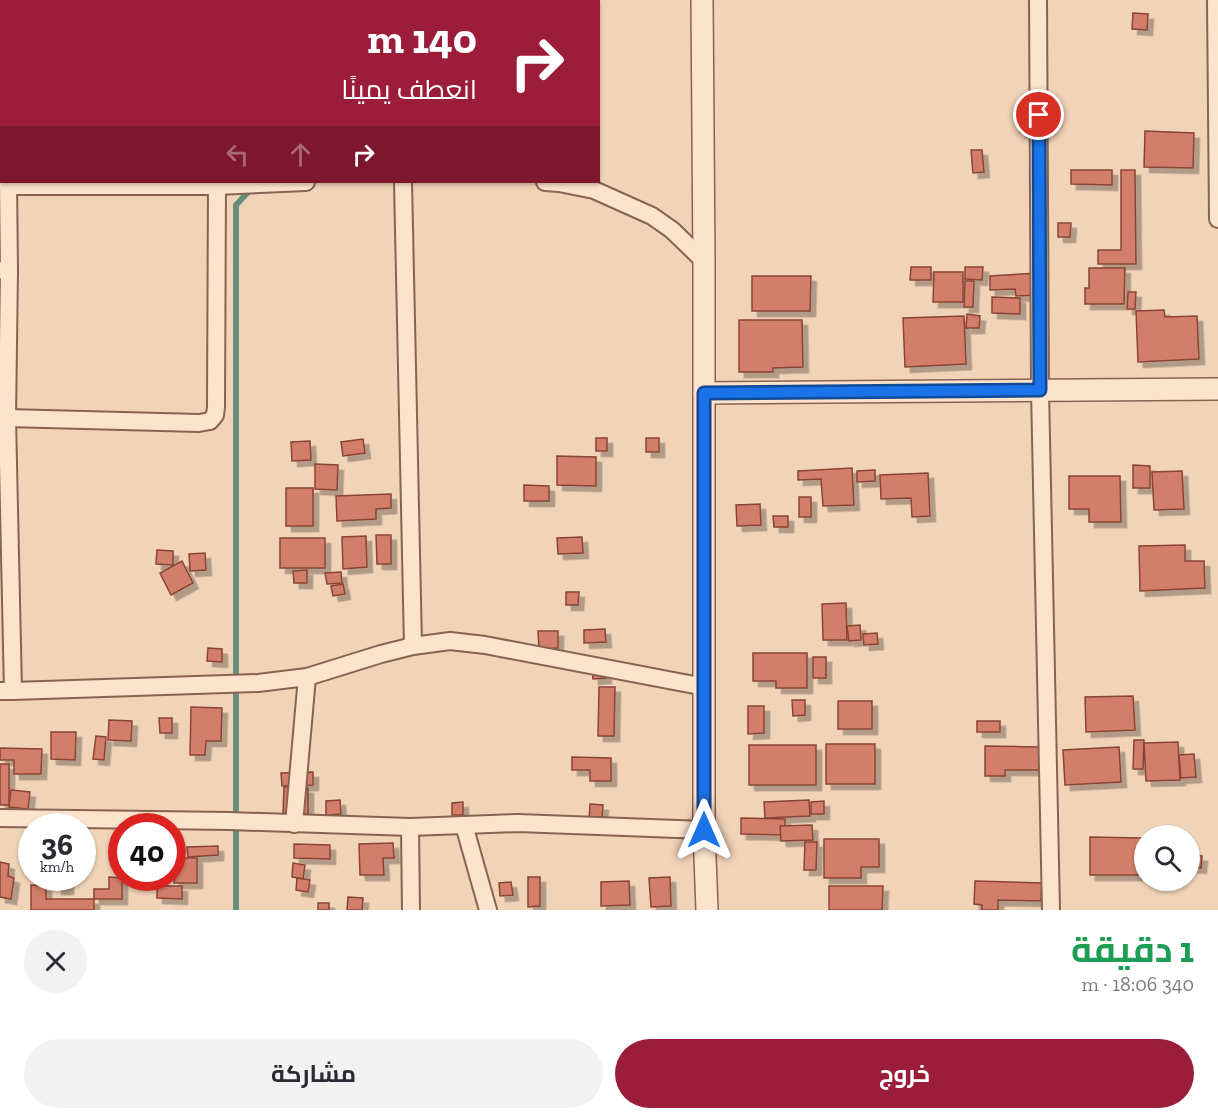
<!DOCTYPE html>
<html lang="ar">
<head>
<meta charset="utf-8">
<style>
  body { margin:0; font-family:"Zilla Slab",Cairo,serif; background:#f2f2f3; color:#2b2b33; direction:rtl; height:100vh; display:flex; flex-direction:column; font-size:22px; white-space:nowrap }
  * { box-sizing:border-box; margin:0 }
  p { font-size:20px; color:#7c7c81 }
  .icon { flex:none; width:33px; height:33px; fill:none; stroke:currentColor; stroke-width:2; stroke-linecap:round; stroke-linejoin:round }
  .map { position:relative; height:910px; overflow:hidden; direction:ltr }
  .details { display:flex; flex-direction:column; background:#fff; flex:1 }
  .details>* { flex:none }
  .top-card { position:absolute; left:0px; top:0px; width:600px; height:183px; box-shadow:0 2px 4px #0004; direction:rtl; background:#9c1d3a; color:#fff; overflow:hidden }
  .buttons { position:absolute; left:1134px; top:825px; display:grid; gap:12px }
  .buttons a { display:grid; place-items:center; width:66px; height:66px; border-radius:50%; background:#fff; box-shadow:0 2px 4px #0004; font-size:30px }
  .speed { position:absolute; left:18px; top:813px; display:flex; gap:12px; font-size:30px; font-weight:700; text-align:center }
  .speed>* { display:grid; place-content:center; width:78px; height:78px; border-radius:50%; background:#fff; box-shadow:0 2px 4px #0004; line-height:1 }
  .speed small { font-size:15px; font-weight:400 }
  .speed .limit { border:9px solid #d22; background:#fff; color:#111 }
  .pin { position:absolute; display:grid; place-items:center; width:51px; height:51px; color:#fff; margin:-26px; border:3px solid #fff; border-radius:50%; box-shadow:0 2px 6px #0007 }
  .me { position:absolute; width:66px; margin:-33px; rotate:0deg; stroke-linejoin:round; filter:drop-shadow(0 0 4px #0008) }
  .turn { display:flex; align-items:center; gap:21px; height:126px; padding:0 24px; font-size:27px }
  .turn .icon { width:78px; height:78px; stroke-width:2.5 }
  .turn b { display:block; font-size:42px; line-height:51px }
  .lanes { display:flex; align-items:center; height:57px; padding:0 24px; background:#0003; justify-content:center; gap:30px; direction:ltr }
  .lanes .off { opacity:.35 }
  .round { display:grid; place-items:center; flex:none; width:63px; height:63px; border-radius:32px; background:#f2f2f3 }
  .head { display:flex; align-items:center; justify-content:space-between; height:102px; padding:0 24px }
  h1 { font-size:36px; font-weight:700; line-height:45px; color:#1e9e55 }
  .cta { display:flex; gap:12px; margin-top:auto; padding:12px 24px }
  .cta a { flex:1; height:69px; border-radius:36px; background:#9c1d3a; color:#fff; font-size:24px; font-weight:700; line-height:69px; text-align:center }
  .cta a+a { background:#f2f2f3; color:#2b2b33 }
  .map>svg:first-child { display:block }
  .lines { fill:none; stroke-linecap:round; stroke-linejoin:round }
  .stream { stroke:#658e7b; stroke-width:6 }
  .building { fill:#d37e6a; stroke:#894436; stroke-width:1.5; filter:url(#shadow) }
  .minor-casing { stroke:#886352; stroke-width:20 }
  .tertiary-casing { stroke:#886352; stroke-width:24 }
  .minor { stroke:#fce3cb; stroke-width:16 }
  .tertiary { stroke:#fce3cb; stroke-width:21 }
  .route-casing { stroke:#114b97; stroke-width:15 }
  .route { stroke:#1a73e8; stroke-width:10 }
</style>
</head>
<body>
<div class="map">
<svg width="1218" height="910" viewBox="0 0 1218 910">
  <defs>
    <filter id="shadow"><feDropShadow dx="5.5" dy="5.5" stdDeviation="0" flood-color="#0004"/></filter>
  </defs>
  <rect width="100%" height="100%" fill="#f1d3b8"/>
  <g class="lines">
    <g class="stream">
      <polyline points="396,2 396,0"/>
      <polyline points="236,910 236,205 252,188"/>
    </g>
  </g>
  <g class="building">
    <polygon points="1133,13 1148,14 1147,30 1132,29"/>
    <polygon points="1020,123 1035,123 1035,133 1020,132"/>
    <polygon points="1145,131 1194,133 1193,168 1144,167"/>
    <polygon points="971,150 982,150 984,172 973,173"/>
    <polygon points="1071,170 1112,170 1112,185 1071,184"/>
    <polygon points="1121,170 1135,170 1136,264 1098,264 1098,250 1121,250"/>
    <polygon points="1058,223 1071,223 1070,237 1058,237"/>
    <polygon points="911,267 931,267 931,280 910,280"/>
    <polygon points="965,267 983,267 982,280 965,279"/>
    <polygon points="1089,268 1125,268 1124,304 1085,304 1085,288 1089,288"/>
    <polygon points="934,272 963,272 963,302 933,302"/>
    <polygon points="1037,273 1038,295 1016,296 1015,289 990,290 990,276"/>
    <polygon points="752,276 811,276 810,311 752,311"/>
    <polygon points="965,281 974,281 973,307 964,307"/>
    <polygon points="1128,292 1136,292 1135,309 1127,309"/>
    <polygon points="992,297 1020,298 1020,314 992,313"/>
    <polygon points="1164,310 1165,317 1197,316 1199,359 1138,362 1136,311"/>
    <polygon points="967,314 980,316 979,328 966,328"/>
    <polygon points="964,316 966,364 905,367 903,318"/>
    <polygon points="739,320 802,320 803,367 773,368 773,372 739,372"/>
    <rect x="596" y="438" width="11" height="13"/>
    <rect x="646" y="438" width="13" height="14"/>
    <polygon points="363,439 365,453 343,456 341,442"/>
    <polygon points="310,441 311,460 292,461 291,442"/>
    <polygon points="557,456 596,457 596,486 557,485"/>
    <polygon points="315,464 338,465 337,490 315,489"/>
    <polygon points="1133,465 1150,466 1150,488 1133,488"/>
    <polygon points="852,468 854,505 823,506 821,479 798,480 798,471"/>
    <polygon points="875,470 875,481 857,482 857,471"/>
    <polygon points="1182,471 1184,509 1154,510 1152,472"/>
    <polygon points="928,473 930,516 912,517 911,498 881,499 880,475"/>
    <polygon points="1069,476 1120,476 1121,522 1089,522 1089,509 1069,509"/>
    <polygon points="524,485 549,486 549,501 524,501"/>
    <rect x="286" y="488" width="27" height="38"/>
    <polygon points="391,494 391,508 376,509 376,519 337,521 336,496"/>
    <rect x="799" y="497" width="12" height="20"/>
    <polygon points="760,504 761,525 737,526 736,505"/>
    <polygon points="773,516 788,516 788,527 774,527"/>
    <polygon points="376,535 391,535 391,564 377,564"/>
    <polygon points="366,536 367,567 343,569 342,537"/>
    <polygon points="582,537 583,553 558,554 557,538"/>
    <rect x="280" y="538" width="45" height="30"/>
    <polygon points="1185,545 1185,561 1204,561 1205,588 1140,591 1139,546"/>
    <polygon points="157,550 173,551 173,565 156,564"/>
    <polygon points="205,553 206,570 190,571 189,554"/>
    <polygon points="182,561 193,583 171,595 160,573"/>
    <polygon points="307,570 307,583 294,583 293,571"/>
    <polygon points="341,572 342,583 327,584 325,573"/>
    <polygon points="343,584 345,594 333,596 331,586"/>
    <polygon points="566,592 579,592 578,605 566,605"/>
    <polygon points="846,603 847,640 823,640 822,604"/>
    <polygon points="860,625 861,640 849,641 847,626"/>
    <polygon points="605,629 606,642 584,643 584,630"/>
    <polygon points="538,631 558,631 558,648 539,649"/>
    <polygon points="877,633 878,644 864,645 863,634"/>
    <polygon points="208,648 222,649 222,662 207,661"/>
    <polygon points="753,653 807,653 807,688 776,688 776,681 753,681"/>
    <rect x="813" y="657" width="13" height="21"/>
    <polygon points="605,666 606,678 593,679 592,667"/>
    <polygon points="599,687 615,687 614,736 598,736"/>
    <polygon points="1133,696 1135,730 1086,732 1085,697"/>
    <polygon points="792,700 805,700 805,715 793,716"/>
    <rect x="838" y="701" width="34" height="28"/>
    <polygon points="748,706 764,706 764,733 748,734"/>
    <polygon points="191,707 222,708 221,741 206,741 205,755 190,755"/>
    <polygon points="159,718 172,718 172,733 160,733"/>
    <polygon points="109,720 132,721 131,741 108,740"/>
    <rect x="977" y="721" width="23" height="11"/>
    <polygon points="51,732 76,732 75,760 51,759"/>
    <polygon points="96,736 106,737 104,760 93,759"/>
    <polygon points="1134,740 1144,740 1143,769 1133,769"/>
    <polygon points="1178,742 1180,780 1146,781 1144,743"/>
    <rect x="826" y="744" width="49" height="40"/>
    <rect x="749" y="745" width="67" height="40"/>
    <polygon points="985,746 1041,747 1041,770 1005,770 1005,776 985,776"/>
    <polygon points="1119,747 1121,782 1065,785 1063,750"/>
    <polygon points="0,748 42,749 41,774 14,774 14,760 0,760"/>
    <polygon points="1194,754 1196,777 1181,778 1179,755"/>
    <polygon points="572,757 611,758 611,781 590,781 590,770 572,770"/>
    <rect x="0" y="764" width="9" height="41"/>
    <polygon points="313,772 313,785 282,786 281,773"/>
    <polygon points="284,787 308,788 308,814 283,813"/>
    <polygon points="11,790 30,792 28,809 9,807"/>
    <polygon points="340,800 341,814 326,815 326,801"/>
    <polygon points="809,800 810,816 765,818 764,802"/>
    <polygon points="824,801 824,814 811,814 811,802"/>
    <polygon points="463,802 463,815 452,815 452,803"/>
    <polygon points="590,804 603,805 602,819 589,819"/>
    <polygon points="741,818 785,819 785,835 741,834"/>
    <polygon points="812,825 813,840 781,841 780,826"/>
    <polygon points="1090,837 1142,838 1142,875 1090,875"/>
    <polygon points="824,839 879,839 879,867 861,867 861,878 824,878"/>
    <polygon points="805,842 817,842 816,870 804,870"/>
    <polygon points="393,843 394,858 383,858 384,875 360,875 359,844"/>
    <polygon points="294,844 330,845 330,859 294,858"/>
    <polygon points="218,846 218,855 188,857 187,847"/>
    <polygon points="1190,855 1202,856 1201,868 1190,867"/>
    <rect x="174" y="858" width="23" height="25"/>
    <polygon points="0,862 9,864 8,876 14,878 11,899 0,897"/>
    <polygon points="293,863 305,865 303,879 292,877"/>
    <polygon points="109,877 122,878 122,899 94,899 94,889 109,889"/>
    <polygon points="528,877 540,877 540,906 528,907"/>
    <polygon points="670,877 671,906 651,907 649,878"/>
    <rect x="56" y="878" width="12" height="11"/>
    <polygon points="297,878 310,880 308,892 296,890"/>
    <polygon points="629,881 630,905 601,906 601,882"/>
    <polygon points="975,881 1042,883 1041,901 998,900 998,910 982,910 982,905 974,904"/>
    <polygon points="511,882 513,895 500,896 499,883"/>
    <polygon points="31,885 46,886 46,899 94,899 94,910 31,910"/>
    <polygon points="157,886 182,886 182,899 157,898"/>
    <polygon points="829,886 883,886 882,910 829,910"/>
    <polygon points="348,897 363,898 362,910 347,910"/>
    <rect x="318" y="903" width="11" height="7"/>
  </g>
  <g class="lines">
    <g class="minor-casing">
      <g id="minor">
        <polyline points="6,0 6,2"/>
        <polyline points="1038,0 1040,390 1051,910"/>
        <polyline points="1216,0 1218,219"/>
        <polyline points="237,2 237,0"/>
        <polyline points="0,41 2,41"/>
        <polyline points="0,126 2,126"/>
        <polyline points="403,182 413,646"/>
        <polyline points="545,182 559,183 594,190 652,216 672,230 704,261"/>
        <polyline points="8,186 217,186 306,182"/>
        <polyline points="0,270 9,270 8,182"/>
        <polyline points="7,418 199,423 210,421 215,415 216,407 217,186"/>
        <polyline points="0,691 13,691 7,418 9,270"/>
        <polyline points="13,691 258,683 307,677 381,654 413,646 450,641 485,645 705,687"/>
        <polyline points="0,818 229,821 410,827 411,910"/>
        <polyline points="294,824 307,677"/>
        <polyline points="464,825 488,910"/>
        <polyline points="410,827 518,823 704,830"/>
      </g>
    </g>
    <g class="tertiary-casing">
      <g id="tertiary">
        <polyline points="702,0 704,261 704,830 707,910"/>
        <polyline points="704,393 1218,389"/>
      </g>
    </g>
    <use href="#minor" class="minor"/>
    <use href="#tertiary" class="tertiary"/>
  </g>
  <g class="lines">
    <g class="route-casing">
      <polyline id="route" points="704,830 704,393 1040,390 1039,115"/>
    </g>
    <use href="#route" class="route"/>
  </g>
</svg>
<div class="buttons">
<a><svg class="icon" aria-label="search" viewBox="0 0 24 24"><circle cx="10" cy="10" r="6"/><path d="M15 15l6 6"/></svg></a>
</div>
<div class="speed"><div>36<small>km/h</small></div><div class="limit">40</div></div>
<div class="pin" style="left:1039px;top:115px;background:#d93025"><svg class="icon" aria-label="arrive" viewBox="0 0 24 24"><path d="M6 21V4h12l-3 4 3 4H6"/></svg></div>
<svg class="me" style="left:704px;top:830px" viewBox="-20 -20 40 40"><path d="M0-17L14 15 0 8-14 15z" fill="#1a73e8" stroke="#fff" stroke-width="4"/></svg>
<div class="top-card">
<div class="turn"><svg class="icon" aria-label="right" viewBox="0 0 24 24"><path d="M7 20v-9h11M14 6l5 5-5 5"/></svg><div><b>140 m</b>انعطف يمينًا</div></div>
<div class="lanes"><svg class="icon off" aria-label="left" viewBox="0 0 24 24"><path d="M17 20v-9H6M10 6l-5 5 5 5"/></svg><svg class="icon off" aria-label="ahead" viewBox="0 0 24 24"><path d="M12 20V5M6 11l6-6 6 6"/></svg><svg class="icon" aria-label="right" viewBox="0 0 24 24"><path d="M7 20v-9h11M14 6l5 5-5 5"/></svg></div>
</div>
</div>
<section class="details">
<div class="head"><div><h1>1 دقيقة</h1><p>340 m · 18:06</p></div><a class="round"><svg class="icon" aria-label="close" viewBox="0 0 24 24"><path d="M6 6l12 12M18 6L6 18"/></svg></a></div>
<div class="cta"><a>خروج</a><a>مشاركة</a></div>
</section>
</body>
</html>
